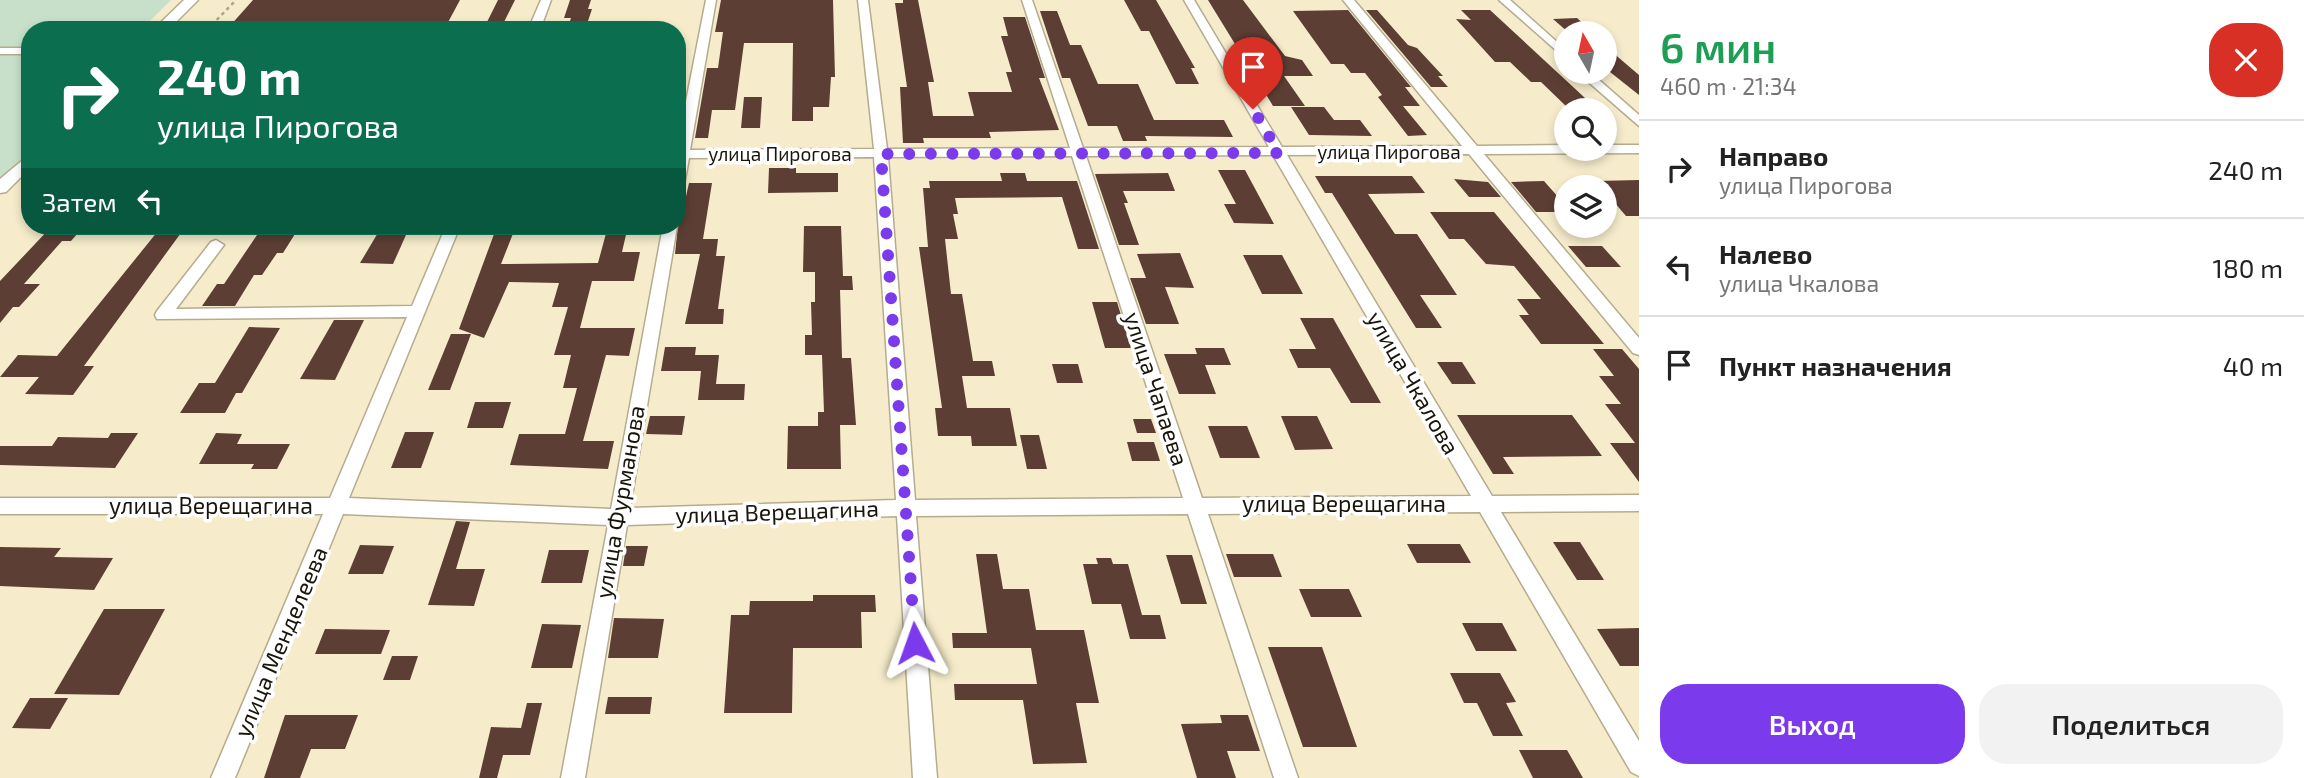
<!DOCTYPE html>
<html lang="ru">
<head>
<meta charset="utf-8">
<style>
  body { margin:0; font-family:"Exo 2",sans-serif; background:#f2f2f2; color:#222; height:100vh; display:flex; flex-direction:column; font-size:26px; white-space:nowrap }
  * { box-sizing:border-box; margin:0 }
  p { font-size:23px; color:#767676 }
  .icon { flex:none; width:38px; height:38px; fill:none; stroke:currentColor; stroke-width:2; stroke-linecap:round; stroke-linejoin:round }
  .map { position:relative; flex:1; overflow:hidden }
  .panel { display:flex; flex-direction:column; background:#fff; width:665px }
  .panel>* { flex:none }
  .guide { position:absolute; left:21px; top:21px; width:665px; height:214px; border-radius:28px; box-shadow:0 4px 10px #0003; background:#0b6e4f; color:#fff; overflow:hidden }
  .needle { width:46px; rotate:351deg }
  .buttons { position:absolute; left:1554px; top:21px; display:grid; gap:14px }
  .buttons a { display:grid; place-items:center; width:63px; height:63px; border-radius:50%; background:#fff; box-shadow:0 4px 10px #0003; font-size:35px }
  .pin { position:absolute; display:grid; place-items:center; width:60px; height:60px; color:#fff; margin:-72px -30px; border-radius:50% 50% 50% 0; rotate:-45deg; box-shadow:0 0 7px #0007 }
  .pin .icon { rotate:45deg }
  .me { position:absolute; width:77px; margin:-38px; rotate:356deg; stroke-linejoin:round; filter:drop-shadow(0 0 5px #0008) }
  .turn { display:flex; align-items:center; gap:24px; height:147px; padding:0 21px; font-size:32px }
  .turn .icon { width:91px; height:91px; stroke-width:2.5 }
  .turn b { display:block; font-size:49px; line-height:60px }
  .then { display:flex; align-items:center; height:66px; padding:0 21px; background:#0003; gap:14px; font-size:26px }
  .round { display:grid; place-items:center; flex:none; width:74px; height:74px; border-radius:28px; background:#f2f2f2 }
  .summary { display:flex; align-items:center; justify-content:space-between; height:119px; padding:0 21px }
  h1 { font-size:42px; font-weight:600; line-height:52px; color:#1e9e55 }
  .cta { display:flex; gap:14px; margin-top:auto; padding:14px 21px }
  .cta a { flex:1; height:80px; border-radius:28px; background:#7c3aed; color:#fff; font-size:28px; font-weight:600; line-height:80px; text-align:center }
  .cta a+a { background:#f2f2f2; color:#222 }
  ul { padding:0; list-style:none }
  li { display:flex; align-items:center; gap:21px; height:98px; padding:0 21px; border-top:2px solid #e0e0e0 }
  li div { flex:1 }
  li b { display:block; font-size:26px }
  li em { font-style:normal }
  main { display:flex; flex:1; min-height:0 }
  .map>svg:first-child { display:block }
  .green { fill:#c8e0ca }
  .building { fill:#5c3e34 }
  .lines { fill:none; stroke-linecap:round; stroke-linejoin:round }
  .service-casing { stroke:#b5ac8e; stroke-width:9 }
  .minor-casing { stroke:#b5ac8e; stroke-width:3 }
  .tertiary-casing { stroke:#b5ac8e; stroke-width:3 }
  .path { stroke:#ada58c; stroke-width:2.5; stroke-dasharray:3.5 3.5; stroke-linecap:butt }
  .service { stroke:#fff; stroke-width:6 }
  .minor { fill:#fff; fill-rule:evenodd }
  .tertiary { fill:#fff; fill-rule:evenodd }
  .route { stroke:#7c3aed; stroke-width:12; stroke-dasharray:0 21.6 }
  .labels { text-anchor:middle; stroke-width:7; stroke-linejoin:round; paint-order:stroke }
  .far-street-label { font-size:19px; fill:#19150a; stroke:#fff }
  .street-label { font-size:23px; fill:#19150a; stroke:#fff }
</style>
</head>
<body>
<main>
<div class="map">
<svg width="1639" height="778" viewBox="0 0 1639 778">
  <rect width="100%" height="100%" fill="#f6eccc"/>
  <g class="green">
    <polygon points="0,0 171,0 141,30 30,30 30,48 0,48"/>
    <polygon points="0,55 30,55 30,150 0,179"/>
  </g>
  <g class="building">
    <polygon points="253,0 460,0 446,26 389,26 387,30 261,30 264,26 229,27"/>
    <polygon points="498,0 515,0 501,28 484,28"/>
    <polygon points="570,0 591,0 588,9 592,9 585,30 567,30 571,18 564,18"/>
    <polygon points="721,0 833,0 835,77 831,77 829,107 813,107 813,121 792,121 793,43 744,43 735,110 712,110 708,138 695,138 707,68 718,68 723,32 715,32"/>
    <polygon points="903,0 918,0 934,82 928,82 933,116 974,116 968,92 1012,92 1006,72 1012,72 1001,36 1008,36 1003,17 1025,17 1045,78 1039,78 1059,130 989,132 991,138 923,138 924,143 903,143 900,87 907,87 895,3 903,3"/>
    <polygon points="1124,0 1156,0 1195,68 1191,68 1199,84 1176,84 1149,31 1141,31"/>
    <polygon points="1208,0 1243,0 1285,56 1302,60 1313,76 1284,76 1305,106 1273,106"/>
    <polygon points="1348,10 1411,87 1405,87 1420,106 1403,106 1427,135 1408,136 1378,97 1382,95 1365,73 1351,73 1344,64 1331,64 1293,11"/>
    <polygon points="1366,10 1377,10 1408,45 1417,48 1443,76 1438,76 1448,87 1431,87"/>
    <polygon points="1461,10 1490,10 1598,110 1570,110 1541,82 1531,82 1510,62 1495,62 1456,19 1471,20"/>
    <polygon points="1040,11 1057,11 1070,45 1081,45 1098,84 1138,84 1154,120 1224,120 1233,137 1145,136 1147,141 1123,141 1117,126 1088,126 1070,78 1062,78"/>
    <polygon points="1577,18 1594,33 1569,33 1553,19"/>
    <polygon points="1605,46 1639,75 1639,95 1605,68"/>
    <polygon points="744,97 762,97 760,128 741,128"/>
    <polygon points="1291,107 1324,107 1334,120 1360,120 1372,136 1309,135"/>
    <polygon points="769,168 796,168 796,173 838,173 838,192 768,193"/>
    <polygon points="1218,170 1245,170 1274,224 1234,223 1224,204 1236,204"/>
    <polygon points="1000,173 1025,173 1027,181 1077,181 1099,249 1078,249 1062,197 955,198 958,214 953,214 958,239 945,239 951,294 962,294 973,361 992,361 995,376 962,376 967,408 1010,408 1017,446 972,446 971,436 938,436 935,408 942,408 919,247 928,247 923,188 930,188 929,181 1002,181"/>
    <polygon points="1168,173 1175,191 1123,191 1128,203 1124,203 1139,245 1119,245 1095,174"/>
    <polygon points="1315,176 1412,176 1425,193 1368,194 1395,234 1417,234 1457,295 1420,295 1442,328 1416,328 1332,193 1325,193"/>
    <polygon points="1454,179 1488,182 1501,197 1469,197"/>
    <polygon points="1639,180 1639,216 1626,216 1596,181"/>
    <polygon points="1544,181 1566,206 1566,212 1536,212 1511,182"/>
    <polygon points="689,183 712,183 703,239 718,239 716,256 725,256 718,309 724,309 723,324 685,324 700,254 675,254 679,214 682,214"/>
    <polygon points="1430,212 1494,212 1604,344 1541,344 1519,315 1529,315 1517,299 1541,299 1514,266 1486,264 1464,239 1449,239"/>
    <polygon points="52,226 84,226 71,241 62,241 24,284 40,284 19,307 13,307 0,323 0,281"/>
    <polygon points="162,226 186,226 84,366 94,366 73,395 25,394 39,377 0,377 18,355 57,356"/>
    <polygon points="263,226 300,226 283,253 277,253 262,275 254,275 235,306 202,306 217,284 224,284"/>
    <polygon points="382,226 410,226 393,264 360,263"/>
    <polygon points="497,226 516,226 501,264 598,263 608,226 628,226 622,252 640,252 634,281 592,281 580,328 635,328 629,356 606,355 583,441 614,441 608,469 510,465 519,434 565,434 577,388 563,388 571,355 554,355 568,307 552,307 559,283 509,282 484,338 459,329"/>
    <polygon points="804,226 841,226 843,276 852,276 853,290 840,290 842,358 851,358 856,425 840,425 841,469 787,469 788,426 818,426 818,412 824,412 822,355 805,355 805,335 812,335 811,302 815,302 815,272 803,272"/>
    <polygon points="1568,246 1602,246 1621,267 1586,267"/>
    <polygon points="1180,253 1194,288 1165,287 1179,324 1146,324 1130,278 1146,278 1137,254"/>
    <polygon points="1243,255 1282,255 1303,294 1262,294"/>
    <polygon points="1092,302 1117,302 1131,348 1105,348"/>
    <polygon points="1300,318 1333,318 1381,403 1351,403 1330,368 1298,368 1289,349 1316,349"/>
    <polygon points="334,320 364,320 335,380 300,379"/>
    <polygon points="249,327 280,328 242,393 236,393 225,413 180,413 199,383 215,383"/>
    <polygon points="451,334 471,334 450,390 428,390"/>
    <polygon points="665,347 696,347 695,355 719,355 716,384 745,384 744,400 698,400 701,371 661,371"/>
    <polygon points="1195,348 1224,348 1231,365 1205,365 1216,394 1179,394 1164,354 1197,354"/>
    <polygon points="1593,349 1622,349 1639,369 1639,482 1610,443 1635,443 1605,404 1621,404 1599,376 1614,376"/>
    <polygon points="1437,362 1462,362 1476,384 1452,384"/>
    <polygon points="1052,364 1078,364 1083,383 1057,383"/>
    <polygon points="475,402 511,402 503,428 467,428"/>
    <polygon points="1457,415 1572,415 1602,456 1503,457 1514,474 1493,474"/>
    <polygon points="650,416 685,416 682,435 646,434"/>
    <polygon points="1281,416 1317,416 1333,449 1295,450"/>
    <polygon points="1133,419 1151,419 1156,433 1137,433"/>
    <polygon points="1208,426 1247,426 1260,458 1220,458"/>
    <polygon points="405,432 434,432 421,468 391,468"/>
    <polygon points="111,433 138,433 115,468 0,465 0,446 52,446 58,437 108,438"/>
    <polygon points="216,433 242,434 237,444 290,444 277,469 251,469 254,464 199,464"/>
    <polygon points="1020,435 1039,435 1047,469 1027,469"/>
    <polygon points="1127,442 1154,442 1160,461 1132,461"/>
    <polygon points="456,521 470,522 456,569 485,569 474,606 428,605"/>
    <polygon points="1553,542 1580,542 1604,580 1577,580"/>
    <polygon points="1407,544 1460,544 1471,563 1417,563"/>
    <polygon points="360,545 394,546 383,574 348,574"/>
    <polygon points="626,546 648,546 644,566 623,566"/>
    <polygon points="0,547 61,548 54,557 113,558 94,590 0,586"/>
    <polygon points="549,550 589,550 582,583 541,583"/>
    <polygon points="976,554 997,554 1003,589 1029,589 1036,630 1084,630 1099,703 1076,703 1087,763 1033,764 1023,700 955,700 954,684 1037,684 1031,648 953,648 952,633 987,633"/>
    <polygon points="1226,554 1273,554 1282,577 1234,577"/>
    <polygon points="1166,555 1192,555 1207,604 1181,604"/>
    <polygon points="1096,558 1111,558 1113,564 1128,564 1142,615 1160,615 1166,639 1130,639 1121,604 1092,604 1083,564 1098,564"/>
    <polygon points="1299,589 1349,589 1362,617 1311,617"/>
    <polygon points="813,595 875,595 876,612 861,612 862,648 793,648 792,713 724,713 731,615 749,615 750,601 813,601"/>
    <polygon points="104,609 165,609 119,695 54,694"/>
    <polygon points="614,618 664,619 658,658 608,658"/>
    <polygon points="1462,623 1502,623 1517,651 1476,651"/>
    <polygon points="542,624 581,625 572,668 531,668"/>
    <polygon points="1639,628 1639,666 1620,666 1597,629"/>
    <polygon points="325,629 390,630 381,654 315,654"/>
    <polygon points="1268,647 1322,647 1357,747 1303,747"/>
    <polygon points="392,656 418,656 410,680 383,680"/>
    <polygon points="1450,673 1500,673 1516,702 1506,703 1523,736 1493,736 1477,703 1464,703"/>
    <polygon points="608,697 652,697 650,714 605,714"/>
    <polygon points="30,698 68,698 50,729 12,728"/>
    <polygon points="527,703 542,703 530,755 503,755 497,778 479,778 491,727 521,728"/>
    <polygon points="285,715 358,715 345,749 311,749 300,778 264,778"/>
    <polygon points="1220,715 1248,715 1260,751 1227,751 1236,778 1197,778 1181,724 1222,723"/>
    <polygon points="1519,750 1567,750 1583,778 1533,778"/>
  </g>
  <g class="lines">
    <g class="service-casing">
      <polyline id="service" points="0,51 30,51"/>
    </g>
    <g class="minor-casing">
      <g id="minor">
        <polygon points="541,0 551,0 540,30 528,30"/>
        <path d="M706 0H716L690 150 874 149 858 0H868L887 149 1070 148 1022 0H1032L1083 148 1269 147 1184 0H1194L1282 147 1462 146 1343 0H1354L1477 146 1566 145V149H1605V145H1639V153L1484 154 1639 338V355L1633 353 1469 154 1287 155 1492 496 1639 495V511L1501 512 1639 741V776L1631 772 1480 512 1208 514 1298 778H1274L1188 514 916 516 937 778H913L897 516 627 525 585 778H561L608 525 343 514 235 778H211L323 514H0V498H330L407 317 157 319 155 315 157 311 211 242 216 240 224 245 176 309 412 306 446 226H460L349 498 611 509 663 226H677L630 508 896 500 874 157 689 158 684 185 677 189V147ZM1273 155 1471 496 1202 498 1086 156ZM1072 156 1183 498 915 500 888 157Z"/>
        <polygon points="1499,0 1510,0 1566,50 1566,59"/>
        <polygon points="1577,72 1590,72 1639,115 1639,126"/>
      </g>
    </g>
    <g class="tertiary-casing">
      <g id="tertiary">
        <polygon points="184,0 198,0 168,30 153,30"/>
        <polygon points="30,154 30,168 6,192 0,193 0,179"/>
      </g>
    </g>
    <polyline class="path" points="207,30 236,0"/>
    <use href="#service" class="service"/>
    <use href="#minor" class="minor"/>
    <use href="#tertiary" class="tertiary"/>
  </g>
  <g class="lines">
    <polyline class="route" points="915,643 881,154 1279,153 1253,109"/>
  </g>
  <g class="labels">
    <g class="far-street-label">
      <text x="1389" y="159">улица Пирогова</text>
      <text x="780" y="161">улица Пирогова</text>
    </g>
    <g class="street-label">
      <text transform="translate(1413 383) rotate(60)" y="8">улица Чкалова</text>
      <text transform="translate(1156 389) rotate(72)" y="8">улица Чапаева</text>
      <text transform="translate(620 502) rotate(-80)" y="8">улица Фурманова</text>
      <text x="1344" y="512">улица Верещагина</text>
      <text x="211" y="514">улица Верещагина</text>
      <text transform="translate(777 512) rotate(-2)" y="8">улица Верещагина</text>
      <text transform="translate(281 642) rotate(-67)" y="8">улица Менделеева</text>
    </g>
  </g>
</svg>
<div class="buttons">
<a><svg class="needle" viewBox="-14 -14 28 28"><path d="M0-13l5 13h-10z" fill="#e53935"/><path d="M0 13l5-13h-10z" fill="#767676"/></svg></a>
<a><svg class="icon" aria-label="search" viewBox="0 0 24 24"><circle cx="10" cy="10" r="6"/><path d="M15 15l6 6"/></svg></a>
<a><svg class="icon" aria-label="layers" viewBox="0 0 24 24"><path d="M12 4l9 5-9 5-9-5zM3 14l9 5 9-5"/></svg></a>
</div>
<div class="pin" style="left:1253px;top:109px;background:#d93025"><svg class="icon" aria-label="arrive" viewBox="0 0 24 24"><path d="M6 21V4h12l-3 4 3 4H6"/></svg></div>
<svg class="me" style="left:915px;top:643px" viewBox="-20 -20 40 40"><path d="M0-17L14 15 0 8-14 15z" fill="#7c3aed" stroke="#fff" stroke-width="4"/></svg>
<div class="guide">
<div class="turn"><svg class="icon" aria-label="right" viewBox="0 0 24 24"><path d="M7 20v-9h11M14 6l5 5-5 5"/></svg><div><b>240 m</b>улица Пирогова</div></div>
<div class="then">Затем<svg class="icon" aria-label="left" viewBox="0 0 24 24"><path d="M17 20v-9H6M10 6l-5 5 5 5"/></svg></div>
</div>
</div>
<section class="panel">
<div class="summary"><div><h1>6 мин</h1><p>460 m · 21:34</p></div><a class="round" style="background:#d93025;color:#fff"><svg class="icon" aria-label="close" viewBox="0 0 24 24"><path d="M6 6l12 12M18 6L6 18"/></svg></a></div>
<ul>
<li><svg class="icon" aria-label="right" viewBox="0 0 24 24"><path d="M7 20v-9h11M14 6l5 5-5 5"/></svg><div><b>Направо</b><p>улица Пирогова</p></div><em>240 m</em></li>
<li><svg class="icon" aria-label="left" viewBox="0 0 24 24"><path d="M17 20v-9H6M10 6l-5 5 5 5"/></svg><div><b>Налево</b><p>улица Чкалова</p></div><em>180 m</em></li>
<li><svg class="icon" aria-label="arrive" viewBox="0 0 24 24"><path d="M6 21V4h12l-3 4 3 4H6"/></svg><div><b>Пункт назначения</b></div><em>40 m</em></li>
</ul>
<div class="cta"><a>Выход</a><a>Поделиться</a></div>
</section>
</main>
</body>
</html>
